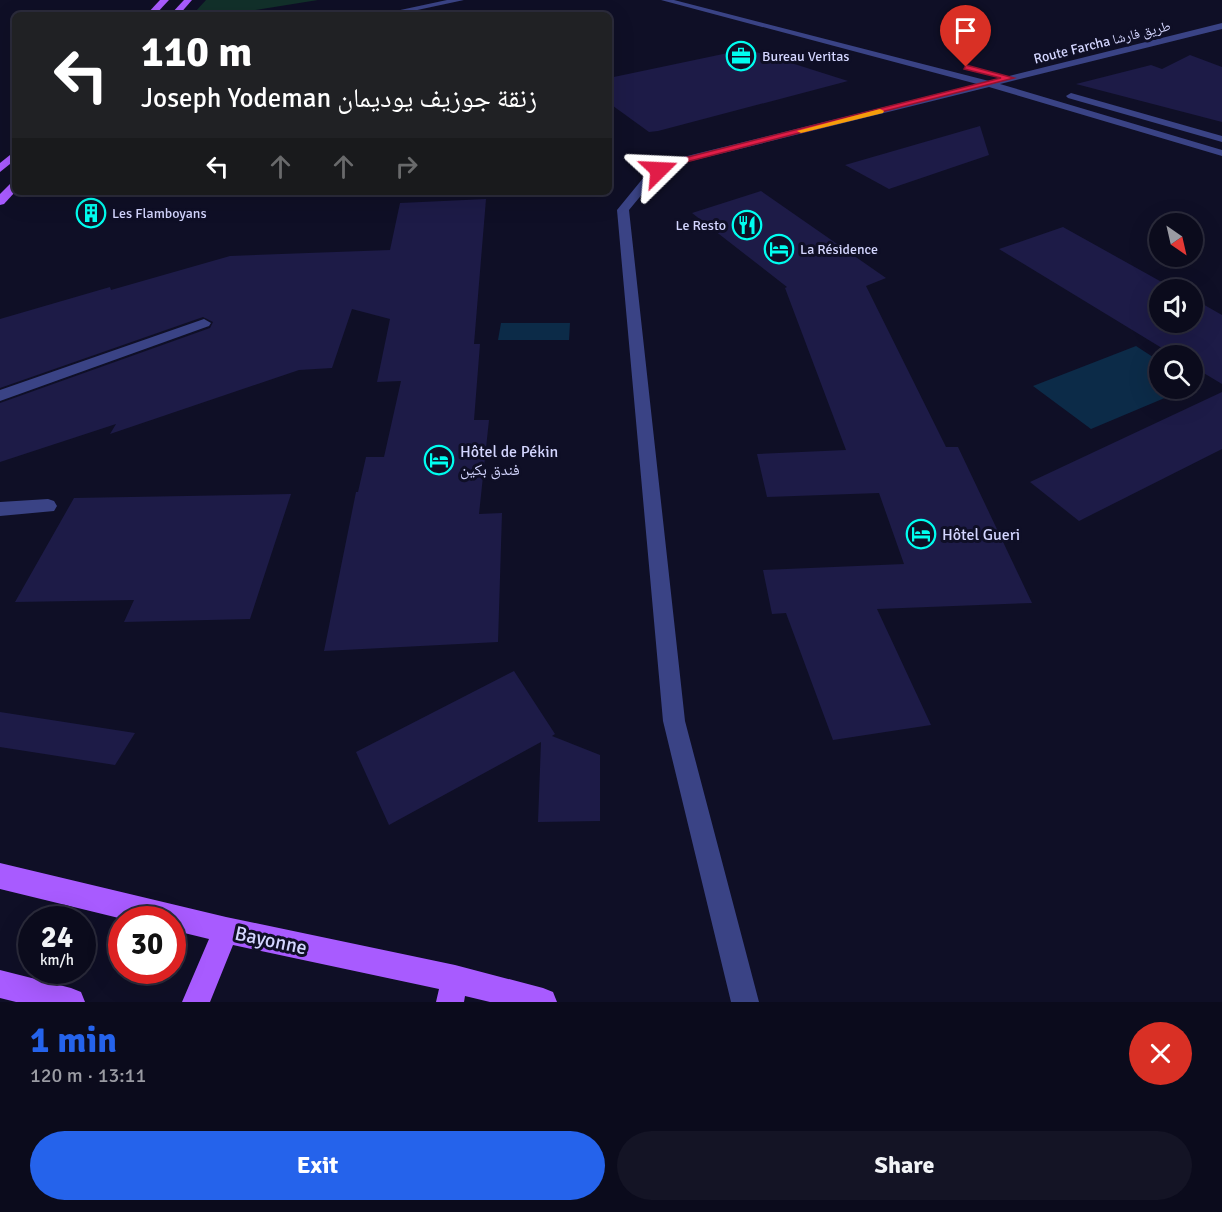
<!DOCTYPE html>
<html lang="en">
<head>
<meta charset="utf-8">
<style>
  body { margin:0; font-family:Signika,"Noto Naskh Arabic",sans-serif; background:#141425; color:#f1f3f6; height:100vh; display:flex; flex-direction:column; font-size:22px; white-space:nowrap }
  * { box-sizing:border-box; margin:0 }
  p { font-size:20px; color:#9a9ba3 }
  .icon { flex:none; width:33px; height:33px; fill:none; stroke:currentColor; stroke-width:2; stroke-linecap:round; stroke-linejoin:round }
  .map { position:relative; height:1002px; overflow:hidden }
  .details { display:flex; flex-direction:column; background:#0b0b1c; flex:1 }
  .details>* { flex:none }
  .banner { position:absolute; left:12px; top:12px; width:600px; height:183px; border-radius:9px; box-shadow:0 6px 24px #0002,0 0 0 2px #2b2b3b; background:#202124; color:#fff; overflow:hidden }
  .needle { width:39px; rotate:146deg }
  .tools { position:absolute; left:1149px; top:213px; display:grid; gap:12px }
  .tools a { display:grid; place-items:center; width:54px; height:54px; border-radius:50%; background:#0b0b1c; box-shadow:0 6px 24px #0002,0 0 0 2px #2b2b3b; font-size:30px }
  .speed { position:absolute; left:18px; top:906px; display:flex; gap:12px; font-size:30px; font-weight:700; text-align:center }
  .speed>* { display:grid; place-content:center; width:78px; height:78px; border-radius:50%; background:#0b0b1c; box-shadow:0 6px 24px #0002,0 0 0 2px #2b2b3b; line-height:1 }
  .speed small { font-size:15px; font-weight:400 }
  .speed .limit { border:9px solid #d22; background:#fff; color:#111 }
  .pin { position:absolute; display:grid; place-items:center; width:51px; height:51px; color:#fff; margin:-62px -26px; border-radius:50% 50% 50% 0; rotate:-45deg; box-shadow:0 0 6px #0007 }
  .pin .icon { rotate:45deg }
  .me { position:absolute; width:66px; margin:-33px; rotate:69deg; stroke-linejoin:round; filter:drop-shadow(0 0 4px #0008) }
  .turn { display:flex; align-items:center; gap:21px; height:126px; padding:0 30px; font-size:27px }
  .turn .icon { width:78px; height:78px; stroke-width:2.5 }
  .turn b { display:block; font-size:42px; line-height:51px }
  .lanes { display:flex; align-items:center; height:57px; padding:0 30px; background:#0003; justify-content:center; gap:30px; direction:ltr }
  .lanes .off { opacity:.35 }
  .round { display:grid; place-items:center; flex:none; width:63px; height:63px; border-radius:32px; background:#141425 }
  .headline { display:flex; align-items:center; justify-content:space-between; height:102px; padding:0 30px }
  h1 { font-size:36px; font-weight:700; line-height:45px; color:#2563eb }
  .button { display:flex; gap:12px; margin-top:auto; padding:12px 30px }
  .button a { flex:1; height:69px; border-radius:36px; background:#2563eb; color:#fff; font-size:24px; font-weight:700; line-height:69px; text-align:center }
  .button a+a { background:#141425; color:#f1f3f6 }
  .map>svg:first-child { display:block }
  .green { fill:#12302a }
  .water { fill:#0c2b48 }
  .building { fill:#1d1b47 }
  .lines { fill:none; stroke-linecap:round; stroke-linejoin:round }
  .minor { fill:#3a4385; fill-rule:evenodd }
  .major { fill:#a85bff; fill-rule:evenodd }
  .route { fill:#e11d48; stroke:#92132f; stroke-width:1.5 }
  .slow { fill:#f59e0b }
  .labels { text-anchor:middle; stroke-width:6; stroke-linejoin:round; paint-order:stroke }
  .far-street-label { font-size:14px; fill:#d4d6ff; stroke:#0f0f26 }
  .far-poi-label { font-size:14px; fill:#d4d6ff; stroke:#0f0f26; text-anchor:start }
  .poi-label { font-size:16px; fill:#d4d6ff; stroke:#0f0f26; text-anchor:start }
  .near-street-label { font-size:20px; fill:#d4d6ff; stroke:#0f0f26 }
</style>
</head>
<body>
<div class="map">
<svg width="1222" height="1002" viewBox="0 0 1222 1002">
  <rect width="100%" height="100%" fill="#0f0f26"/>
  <polygon class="green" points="206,0 318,0 237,13 195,12"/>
  <g class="water">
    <polygon points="501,323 570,323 569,340 498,340"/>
    <polygon points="1136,346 1159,361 1160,388 1186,389 1091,429 1033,386"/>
  </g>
  <g class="building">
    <polygon points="747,49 848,81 658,131 649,132 609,103 609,78"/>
    <polygon points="1190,55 1222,67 1222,122 1076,84 1151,65 1162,69"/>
    <polygon points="980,126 989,155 889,189 845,165"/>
    <polygon points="761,191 886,278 866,286 946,447 958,447 1032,603 877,609 931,725 833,740 786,613 772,614 763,570 904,564 879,493 767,497 757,454 846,450 785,288 787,287 692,213"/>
    <polygon points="486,199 474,344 480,344 474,420 489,420 479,514 502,513 498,642 324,651 356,492 358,492 366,457 384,457 401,381 377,382 390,319 352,309 332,368 299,370 110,434 116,424 0,462 0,403 210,328 213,322 203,317 0,388 0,319 110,287 111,290 230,256 390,250 400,203"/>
    <polygon points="1063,227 1176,290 1160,290 1160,322 1192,322 1192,298 1222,315 1222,384 1192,366 1192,356 1175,356 999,249"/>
    <polygon points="1222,392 1222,449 1079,521 1030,482"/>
    <polygon points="291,494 250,619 124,622 134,600 15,602 74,498"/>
    <polygon points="514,671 555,734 552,736 600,755 600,821 538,822 541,742 389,825 356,752"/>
    <polygon points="0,712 135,733 115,765 0,747"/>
  </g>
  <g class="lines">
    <g class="minor">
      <polygon points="447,0 464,0 394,15 377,15"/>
      <polygon points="661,0 674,0 989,81 1222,23 1222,29 1000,84 1222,150 1222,156 989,87 687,162 653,181 629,210 685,721 759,1002 731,1002 663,721 617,210 644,177 679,158 977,84"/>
      <polygon points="1071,93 1222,136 1222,142 1068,98 1066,96"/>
      <polygon points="204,319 211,323 209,326 0,401 0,390"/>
      <polygon points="48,499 54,501 57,506 54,511 0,516 0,502"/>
    </g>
    <g class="major">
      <polygon points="160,0 169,0 155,15 146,15"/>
      <polygon points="184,0 192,0 179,15 170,15"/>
      <polygon points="15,151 15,160 0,172 0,163"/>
      <polygon points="15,181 15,192 4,204 0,205 0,194 11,183"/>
      <polygon points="0,863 226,917 455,965 543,988 553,992 557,1002 490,1002 465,996 464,1002 436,1002 439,989 233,945 210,1002 182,1002 209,939 172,930 172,920 127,920 0,889"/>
      <polygon points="0,970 71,988 81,992 85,1002 16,1002 0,998"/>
    </g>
  </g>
  <polygon class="route" points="966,65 1014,78 686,162 662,172 655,170 680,159 1001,78 964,69"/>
  <polygon class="slow" points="880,109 884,111 883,113 801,133 797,131"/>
  <defs>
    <g id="office-ring" transform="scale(1.5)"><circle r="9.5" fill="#0f0f26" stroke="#00fef0" stroke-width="1.5"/><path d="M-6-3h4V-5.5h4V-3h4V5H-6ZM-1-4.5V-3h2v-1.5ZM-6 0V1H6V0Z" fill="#00fef0"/></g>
    <g id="building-ring" transform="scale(1.5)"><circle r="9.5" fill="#0f0f26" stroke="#00fef0" stroke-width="1.5"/><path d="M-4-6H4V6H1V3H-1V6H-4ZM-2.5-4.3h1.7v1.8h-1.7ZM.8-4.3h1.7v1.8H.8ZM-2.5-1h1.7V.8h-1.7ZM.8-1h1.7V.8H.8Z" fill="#00fef0"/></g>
    <g id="restaurant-ring" transform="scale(1.5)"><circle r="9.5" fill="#0f0f26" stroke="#00fef0" stroke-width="1.5"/><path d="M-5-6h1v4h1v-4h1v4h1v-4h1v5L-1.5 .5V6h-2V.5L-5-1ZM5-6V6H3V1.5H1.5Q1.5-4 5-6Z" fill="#00fef0"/></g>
    <g id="hotel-ring" transform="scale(1.5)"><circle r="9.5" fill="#0f0f26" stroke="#00fef0" stroke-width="1.5"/><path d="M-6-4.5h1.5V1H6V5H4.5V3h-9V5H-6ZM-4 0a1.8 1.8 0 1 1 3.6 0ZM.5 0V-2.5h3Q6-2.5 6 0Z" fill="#00fef0"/></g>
  </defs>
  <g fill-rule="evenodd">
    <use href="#office-ring" x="741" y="56"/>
    <use href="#building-ring" x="91" y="213"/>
    <use href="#restaurant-ring" x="747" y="225"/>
    <use href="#hotel-ring" x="779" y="249"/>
    <use href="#hotel-ring" x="439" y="460"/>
    <use href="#hotel-ring" x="921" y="534"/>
  </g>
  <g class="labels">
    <g class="far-street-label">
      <text transform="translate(1102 42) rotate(-14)" y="5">Route Farcha طريق فارشا</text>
    </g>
    <g class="far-poi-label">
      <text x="762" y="61">Bureau Veritas</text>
      <text x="112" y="218">Les Flamboyans</text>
      <text x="726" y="230" text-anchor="end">Le Resto</text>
      <text x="800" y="254">La Résidence</text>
    </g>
    <g class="poi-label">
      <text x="460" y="457">Hôtel de Pékin<tspan x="460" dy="18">فندق بكين</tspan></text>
      <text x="942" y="540">Hôtel Gueri</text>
    </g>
    <g class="near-street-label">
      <text transform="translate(271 940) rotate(12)" y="7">Bayonne</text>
    </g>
  </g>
</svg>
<div class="tools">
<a><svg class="needle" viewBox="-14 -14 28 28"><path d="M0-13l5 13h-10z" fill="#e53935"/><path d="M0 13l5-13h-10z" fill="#9a9ba3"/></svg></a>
<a><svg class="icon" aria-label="sound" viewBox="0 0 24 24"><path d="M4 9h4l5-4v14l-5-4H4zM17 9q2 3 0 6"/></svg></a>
<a><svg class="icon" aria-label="search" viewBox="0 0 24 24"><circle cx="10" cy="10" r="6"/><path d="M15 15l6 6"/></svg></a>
</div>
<div class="speed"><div>24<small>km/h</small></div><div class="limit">30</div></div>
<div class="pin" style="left:966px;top:67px;background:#d93025"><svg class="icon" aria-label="arrive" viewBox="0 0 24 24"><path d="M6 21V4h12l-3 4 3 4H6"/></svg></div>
<svg class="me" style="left:659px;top:170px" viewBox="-20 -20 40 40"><path d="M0-17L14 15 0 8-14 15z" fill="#e11d48" stroke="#fff" stroke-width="4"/></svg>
<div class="banner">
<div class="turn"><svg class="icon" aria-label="left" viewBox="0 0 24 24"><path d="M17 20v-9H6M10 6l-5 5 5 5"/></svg><div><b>110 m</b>Joseph Yodeman زنقة جوزيف يوديمان</div></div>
<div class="lanes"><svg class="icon" aria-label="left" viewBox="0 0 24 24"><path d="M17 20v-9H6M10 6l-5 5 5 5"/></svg><svg class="icon off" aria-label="ahead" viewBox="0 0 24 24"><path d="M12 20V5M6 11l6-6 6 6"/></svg><svg class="icon off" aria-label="ahead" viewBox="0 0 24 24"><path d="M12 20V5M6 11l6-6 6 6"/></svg><svg class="icon off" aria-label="right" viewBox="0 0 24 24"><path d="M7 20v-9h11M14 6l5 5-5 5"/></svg></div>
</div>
</div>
<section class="details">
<div class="headline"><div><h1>1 min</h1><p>120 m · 13:11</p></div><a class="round" style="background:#d93025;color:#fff"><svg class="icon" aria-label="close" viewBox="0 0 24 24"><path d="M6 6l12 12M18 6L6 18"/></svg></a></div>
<div class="button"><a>Exit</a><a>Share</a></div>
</section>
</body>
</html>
